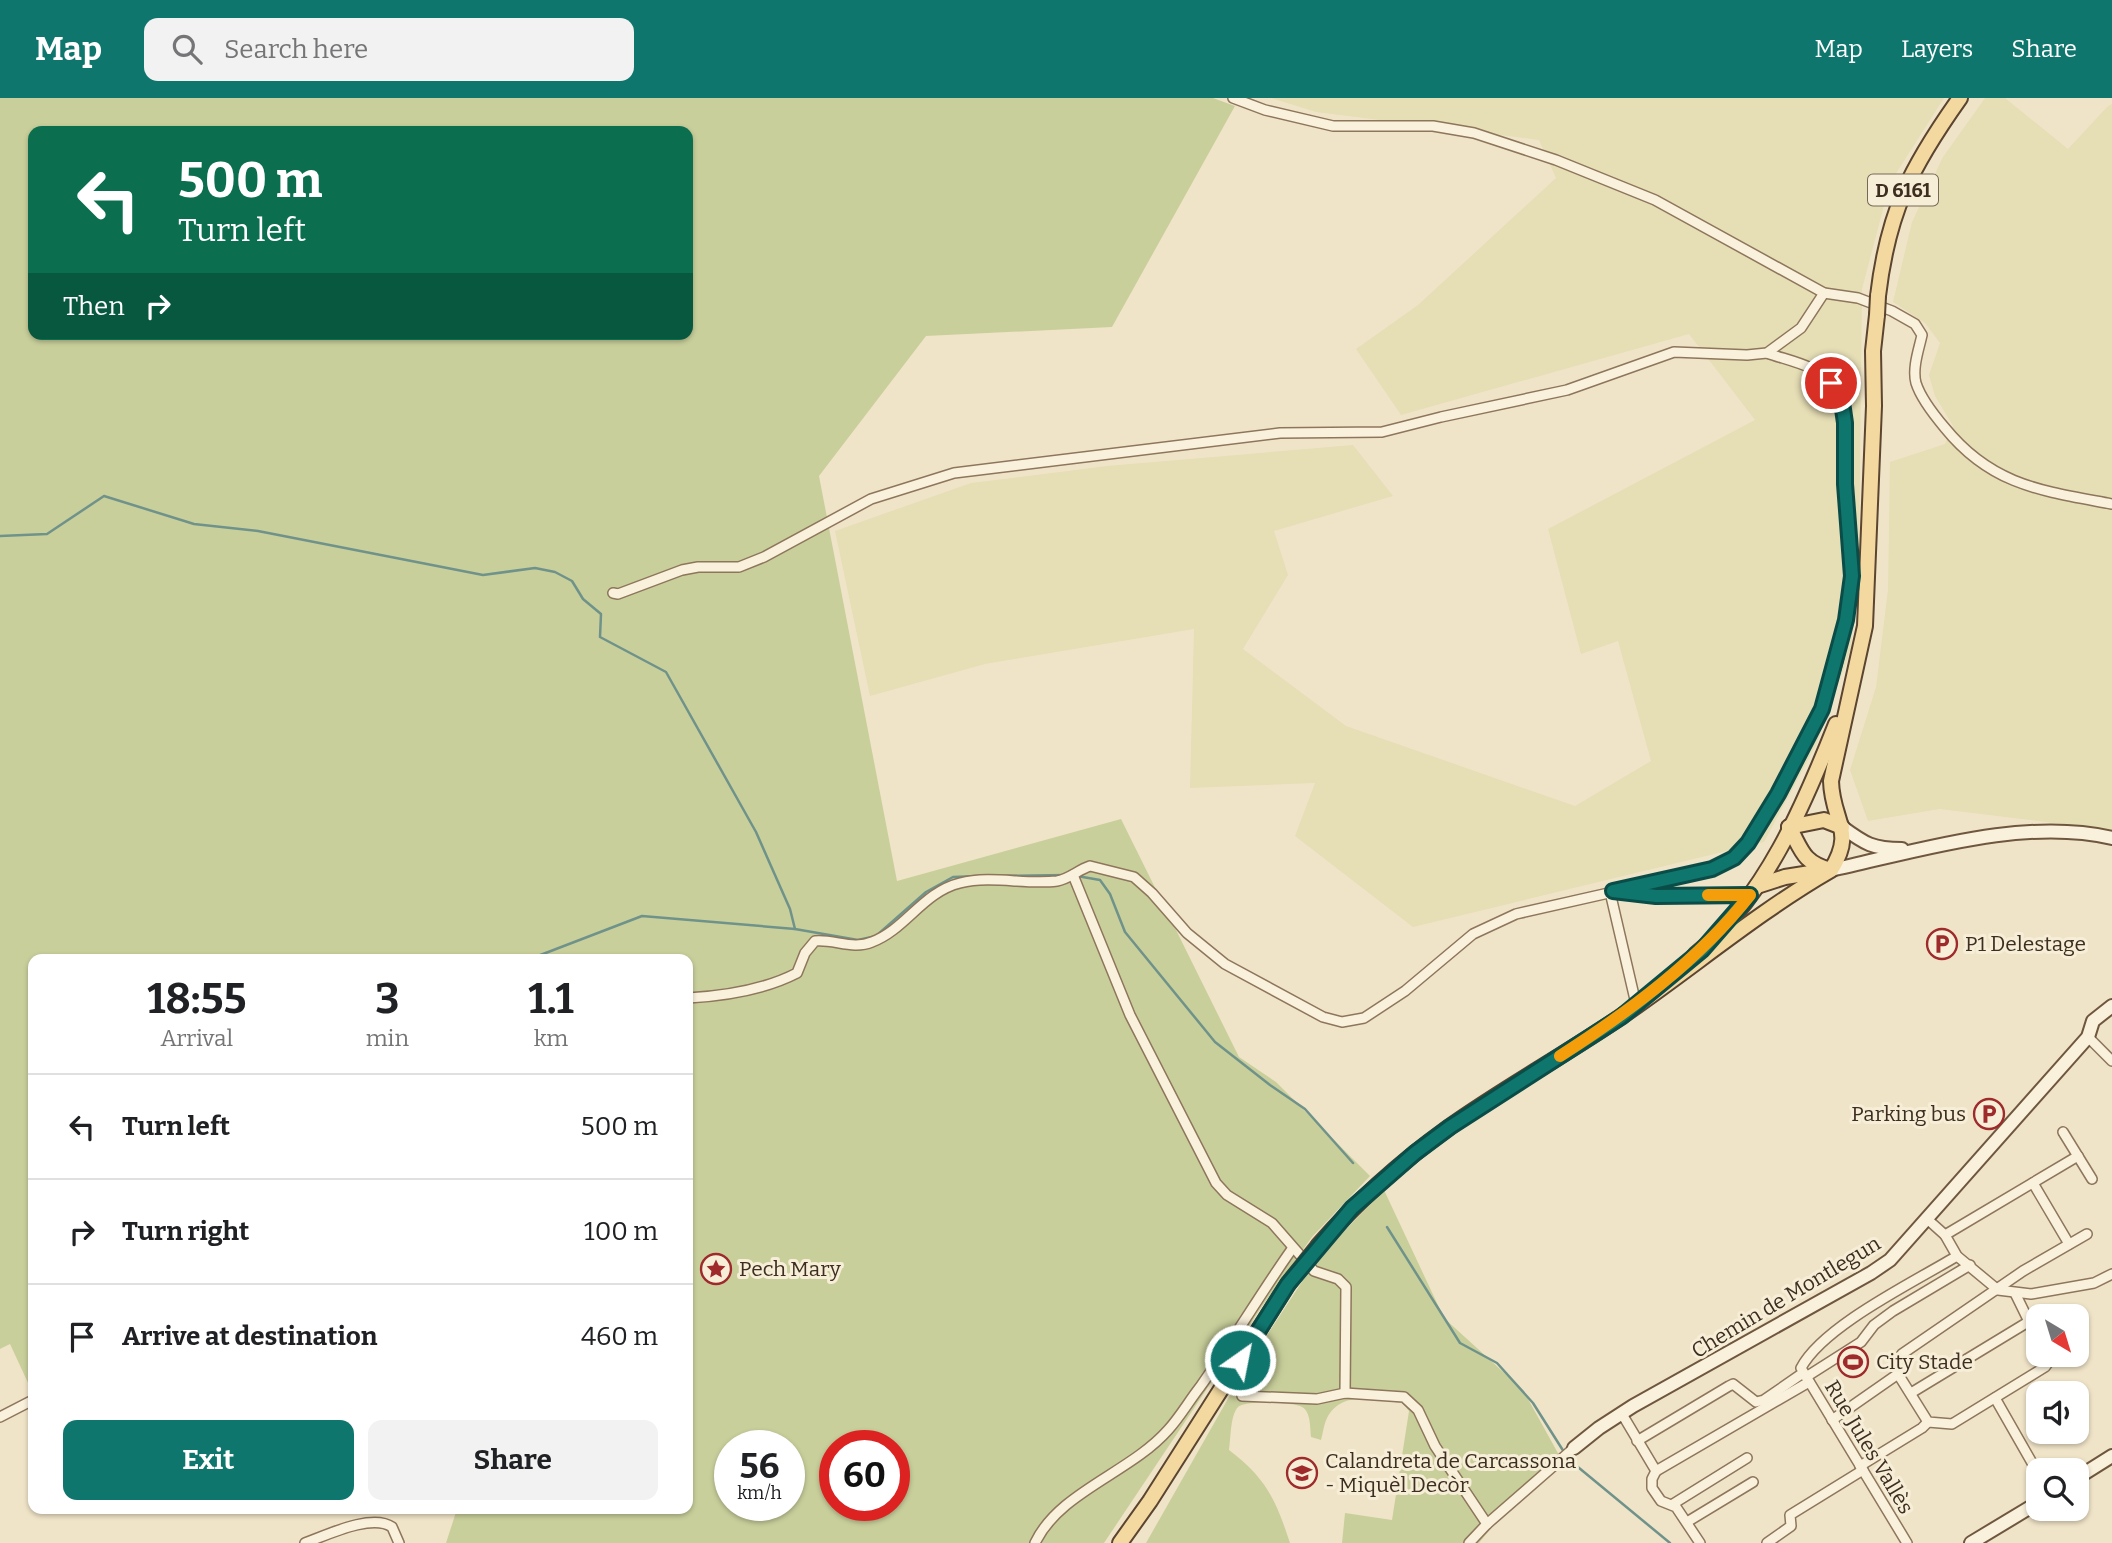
<!DOCTYPE html>
<html lang="en">
<head>
<meta charset="utf-8">
<style>
  body { margin:0; font-family:Bitter,serif; background:#f2f2f2; color:#202124; height:100vh; display:flex; flex-direction:column; font-size:26px; white-space:nowrap }
  * { box-sizing:border-box; margin:0 }
  p { font-size:23px; color:#757577 }
  .icon { flex:none; width:38px; height:38px; fill:none; stroke:currentColor; stroke-width:2; stroke-linecap:round; stroke-linejoin:round }
  .map { position:relative; flex:1; overflow:hidden }
  .panel { position:absolute; left:28px; top:856px; width:665px; height:560px; display:flex; flex-direction:column; background:#fff; border-radius:14px; box-shadow:0 2px 5px #0004 }
  .panel>* { flex:none }
  .guide { position:absolute; left:28px; top:28px; width:665px; height:214px; border-radius:14px; box-shadow:0 2px 5px #0004; background:#0b6e4f; color:#fff; overflow:hidden }
  .needle { width:46px; rotate:142deg }
  .fabs { position:absolute; left:2026px; top:1206px; display:grid; gap:14px }
  .fabs a { display:grid; place-items:center; width:63px; height:63px; border-radius:14px; background:#fff; box-shadow:0 2px 5px #0004; font-size:35px }
  .speed { position:absolute; left:714px; top:1332px; display:flex; gap:14px; font-size:35px; font-weight:700; text-align:center }
  .speed>* { display:grid; place-content:center; width:91px; height:91px; border-radius:50%; background:#fff; box-shadow:0 2px 5px #0004; line-height:1 }
  .speed small { font-size:18px; font-weight:400 }
  .speed .limit { border:10px solid #d22; background:#fff; color:#111 }
  .pin { position:absolute; display:grid; place-items:center; width:60px; height:60px; color:#fff; margin:-30px; border:4px solid #fff; border-radius:50%; box-shadow:0 2px 7px #0007 }
  .me { position:absolute; width:77px; margin:-38px; rotate:33deg; stroke-linejoin:round; filter:drop-shadow(0 0 5px #0008) }
  .turn { display:flex; align-items:center; gap:24px; height:147px; padding:0 35px; font-size:32px }
  .turn .icon { width:91px; height:91px; stroke-width:2.5 }
  .turn b { display:block; font-size:49px; line-height:60px }
  .then { display:flex; align-items:center; height:66px; padding:0 35px; background:#0003; gap:14px; font-size:26px }
  .eta { display:flex; justify-content:space-evenly; align-items:center; height:119px; text-align:center }
  .eta b { font-size:42px; font-weight:700; line-height:49px }
  .primary-button { display:flex; gap:14px; margin-top:auto; padding:14px 35px }
  .primary-button a { flex:1; height:80px; border-radius:14px; background:#0f766e; color:#fff; font-size:28px; font-weight:700; line-height:80px; text-align:center }
  .primary-button a+a { background:#f2f2f2; color:#202124 }
  ul { padding:0; list-style:none }
  li { display:flex; align-items:center; gap:21px; height:105px; padding:0 35px; border-top:2px solid #e0e0e0 }
  li div { flex:1 }
  li b { display:block; font-size:26px }
  li em { font-style:normal }
  header { display:flex; align-items:center; gap:42px; box-sizing:border-box; height:98px; padding:0 35px; background:#0f766e; color:#fff }
  header strong { font-size:33px }
  nav { display:flex; gap:38px; margin-inline-start:auto; font-size:24px }
  .search { width:490px; height:63px; background:#f2f2f2; display:flex; align-items:center; gap:18px; box-sizing:border-box; padding:0 24px; border-radius:14px; color:#757577; font-size:26px }
  .map>svg:first-child { display:block }
  .farmland { fill:#e6deb5 }
  .green { fill:#c9cf9b; fill-rule:evenodd }
  .lines { fill:none; stroke-linecap:round; stroke-linejoin:round }
  .stream { stroke:#6f938a; stroke-width:2.5 }
  .street-casing { stroke:#8d765c; stroke-width:12 }
  .secondary-casing { stroke:#6f573f; stroke-width:16 }
  .primary-casing { stroke:#5b4430; stroke-width:18 }
  .street { stroke:#faf1dc; stroke-width:9 }
  .secondary { stroke:#faf1dc; stroke-width:12 }
  .primary { stroke:#f3d9a0; stroke-width:14 }
  .primary-bridge-casing { stroke:#5b4430; stroke-width:18; stroke-linecap:butt }
  .primary-bridge { stroke:#f3d9a0; stroke-width:14 }
  .route-casing { stroke:#0a4d48; stroke-width:18 }
  .route { stroke:#0f766e; stroke-width:12 }
  .slow { stroke:#f59e0b; stroke-width:12 }
  .labels { text-anchor:middle; stroke-width:6; stroke-linejoin:round; paint-order:stroke }
  .shield { fill:#f7eed8; stroke:#756857; stroke-width:2 }
  .shield-label { font-size:19px; font-weight:bold; fill:#3d2e20 }
  .poi-label { font-size:21px; fill:#3d2e20; stroke:#f7eed8; text-anchor:start }
  .street-label { font-size:21px; fill:#3d2e20; stroke:#f7eed8 }
</style>
</head>
<body>
<header>
<strong>Map</strong>
<div class="search"><svg class="icon" aria-label="search" viewBox="0 0 24 24"><circle cx="10" cy="10" r="6"/><path d="M15 15l6 6"/></svg>Search here</div>
<nav><a>Map</a><a>Layers</a><a>Share</a></nav>
</header>
<div class="map">
<svg width="2112" height="1445" viewBox="0 0 2112 1445">
  <rect width="100%" height="100%" fill="#f0e4c8"/>
  <g class="farmland">
    <polygon points="1271,0 1944,0 1890,85 1862,191 1859,463 1851,551 1816,647 1764,744 1413,829 1295,738 1315,685 1190,690 1194,531 985,566 870,598 835,433 971,385 1107,368 1353,347 1393,398 1274,433 1288,477 1243,551 1346,628 1575,708 1651,663 1618,543 1581,556 1548,431 1755,322 1689,236 1401,317 1356,251 1418,207 1556,80 1539,42 1316,14"/>
    <polygon points="1985,0 2005,0 2068,51 2107,9 2112,6 2112,732 1940,711 1868,723 1850,672 1876,589 1888,492 1890,364 1945,346 1953,328 1935,298 1929,277 1940,245 1925,225 1893,204 1912,124 1943,59"/>
  </g>
  <g class="green">
    <path d="M0 0H1213L1235 8 1112 229 926 238 819 378 897 783 1121 721 1239 959 1276 984 1370 1078 1312 1139 1263 1207 1104 1445H446L457 1411 688 1410V861H33V1285L29 1287 10 1246 0 1251ZM33 33H688V236H33ZM730 1348H789V1407H730ZM835 1348H894V1407H835Z"/>
    <path d="M1384 1092 1444 1220 1523 1292 1559 1357 1496 1424 1479 1445H1342L1345 1415 1392 1422 1409 1313 1402 1305C1377 1302 1342 1291 1327 1320 1324 1326 1323 1335 1321 1342L1311 1339C1310 1330 1311 1314 1302 1309 1293 1304 1244 1302 1238 1309 1230 1318 1231 1340 1229 1352 1266 1380 1276 1402 1290 1445H1146L1246 1269 1317 1161Z"/>
  </g>
  <g class="lines">
    <g class="stream">
      <polyline points="0,438 47,436 104,398 194,426 258,433 483,477 535,470 555,474 572,483 583,501 601,516 600,539 666,574 756,734 790,811 795,831"/>
      <polyline points="989,778 1066,777"/>
      <polyline points="1077,778 1100,782 1110,796 1125,834 1215,944 1270,987 1305,1011 1353,1065"/>
      <polyline points="530,861 642,818 795,831 858,842 876,838 926,794 953,779 979,778"/>
      <polyline points="1387,1129 1460,1245 1497,1265 1533,1305 1564,1354"/>
      <polyline points="1567,1360 1670,1445"/>
    </g>
    <g class="street-casing">
      <g id="street">
        <path d="M1233 0 1265 12 1333 28H1433L1474 35 1556 62 1655 102 1824 195 1858 200 1892 213 1915 226 1922 237C1919 251 1912 270 1916 285 1921 301 1934 317 1945 330 1992 388 2043 393 2112 406"/>
        <polyline points="613,495 618,496 682,472 698,469 739,469 764,459 871,401 954,375 1280,335 1382,334 1441,319 1567,292 1674,254 1747,257 1767,255 1801,230 1824,195"/>
        <polyline points="1073,777 1130,917 1216,1085 1227,1097 1272,1125 1314,1173 1338,1181 1346,1189 1345,1295"/>
        <polyline points="1610,794 1636,906"/>
        <path d="M1750 797 1656 798 1613 794C1642 786 1713 776 1735 759 1755 743 1772 707 1784 684 1797 660 1813 635 1823 609 1838 571 1849 521 1851 480 1854 449 1846 416 1845 385 1844 353 1851 315 1832 287 1818 267 1789 263 1767 255"/>
        <path d="M688 900C724 898 764 892 797 875L805 855 815 843C834 841 853 852 872 844 906 831 923 794 960 785 992 777 1025 787 1057 783 1069 781 1078 772 1090 768L1134 779 1152 795 1187 835 1225 866 1323 919 1342 924 1364 920 1405 893 1473 836 1516 816 1613 794"/>
        <polyline points="2088,939 2112,963"/>
        <polyline points="2063,1034 2092,1081"/>
        <polyline points="2033,1085 2069,1146"/>
        <polyline points="1926,1120 1945,1137 1957,1158 1998,1192 2031,1196 2094,1185 2112,1176"/>
        <polyline points="1945,1137 2078,1058"/>
        <polyline points="2015,1195 2039,1244"/>
        <polyline points="2045,1256 2048,1265 2045,1269 1952,1326 1928,1324 1898,1276 1896,1265 1902,1256 2023,1173 2087,1136"/>
        <polyline points="1230,1276 1230,1268 1221,1259 1248,1248"/>
        <polyline points="1806,1279 1861,1244 1874,1227 1893,1213 1970,1167"/>
        <polyline points="1911,1295 2028,1224"/>
        <polyline points="1242,1298 1317,1301 1345,1295 1404,1299 1418,1312 1435,1348 1487,1426"/>
        <polyline points="1995,1300 2039,1377"/>
        <polyline points="1622,1316 1656,1373 1809,1284"/>
        <polyline points="0,1319 33,1302"/>
        <polyline points="1832,1322 1898,1276"/>
        <polyline points="1637,1343 1729,1288 1733,1286 1756,1304 1764,1302 1803,1275"/>
        <polyline points="1860,1368 1922,1330 1928,1324"/>
        <polyline points="1656,1373 1652,1381 1652,1390 1661,1403 1676,1409 1700,1445"/>
        <polyline points="1673,1406 1747,1360"/>
        <polyline points="1687,1424 1753,1384"/>
        <path d="M305 1445C327 1437 372 1415 392 1429L399 1445"/>
        <path d="M1035 1445C1059 1394 1130 1375 1168 1332 1180 1319 1189 1303 1200 1289 1232 1244 1260 1196 1292 1151"/>
        <polyline points="1469,1445 1487,1426 1574,1350"/>
        <polyline points="1767,1445 1791,1428 1790,1417 1863,1372"/>
        <path d="M1907 1445 1801 1270C1823 1228 1914 1184 1957 1158"/>
      </g>
    </g>
    <g class="secondary-casing">
      <g id="secondary">
        <path d="M1842 729C1865 746 1873 751 1902 751"/>
        <path d="M1831 772C1918 753 2024 719 2112 740"/>
        <polyline points="1574,1350 1599,1330 1633,1308 1871,1175 1890,1162 2088,939 2093,923 2112,908"/>
        <polyline points="2077,1380 2112,1358"/>
        <polyline points="1971,1445 2039,1404"/>
      </g>
    </g>
    <g class="primary-casing">
      <g id="primary">
        <path d="M1878 198C1888 113 1911 69 1960 0"/>
        <path d="M1789 729C1802 752 1802 764 1830 772"/>
        <polyline points="1789,729 1824,722 1842,729"/>
        <polyline points="1757,788 1785,779 1823,773"/>
        <path d="M1695 857C1765 800 1804 707 1836 626"/>
        <path d="M1319 1147C1357 1103 1401 1064 1448 1030 1504 990 1565 957 1622 918 1692 870 1758 814 1831 772 1856 732 1832 724 1831 683L1865 528 1874 308 1873 253 1877 217"/>
        <polyline points="1120,1445 1150,1403 1288,1186"/>
      </g>
    </g>
    <use href="#street" class="street"/>
    <use href="#secondary" class="secondary"/>
    <use href="#primary" class="primary"/>
    <g class="primary-bridge-casing">
      <g id="primary-bridge">
        <polyline points="1877,217 1878,198"/>
        <polyline points="1288,1186 1319,1147"/>
      </g>
    </g>
    <use href="#primary-bridge" class="primary-bridge"/>
  </g>
  <g class="lines">
    <g class="route-casing">
      <polyline id="route" points="1240,1262 1288,1186 1352,1110 1415,1055 1450,1029 1621,919 1702,852 1750,797 1656,798 1613,793 1712,771 1734,760 1748,745 1778,696 1822,611 1846,522 1852,478 1845,386 1845,325 1842,304 1831,285"/>
    </g>
    <use href="#route" class="route"/>
    <path class="slow" d="M1560 958C1630 913 1698 863 1750 797H1708"/>
  </g>
  <defs>
    <g id="parking-ring" transform="scale(1.575)"><circle r="9.5" fill="#f7eed8" stroke="#9e2a2b" stroke-width="1.5"/><path d="M-3.5-5.5H1a3.5 3.5 0 0 1 0 7H-1V5.5H-3.5ZM-1-3.4V-.6H.8a1.4 1.4 0 0 0 0-2.8Z" fill="#9e2a2b"/></g>
    <g id="sight-ring" transform="scale(1.575)"><circle r="9.5" fill="#f7eed8" stroke="#9e2a2b" stroke-width="1.5"/><path d="M0-6L1.8-2.2L6-1.7L2.9 1.2L3.7 5.4L0 3.3L-3.7 5.4L-2.9 1.2L-6-1.7L-1.8-2.2Z" fill="#9e2a2b"/></g>
    <g id="stadium-ring" transform="scale(1.575)"><circle r="9.5" fill="#f7eed8" stroke="#9e2a2b" stroke-width="1.5"/><path d="M0-5a6.5 5 0 1 0 0 10a6.5 5 0 1 0 0-10ZM-3.5-1.8h7v3.6h-7Z" fill="#9e2a2b"/></g>
    <g id="school-ring" transform="scale(1.575)"><circle r="9.5" fill="#f7eed8" stroke="#9e2a2b" stroke-width="1.5"/><path d="M0-5L7-2L0 1L-7-2ZM-4 1L0 2.5L4 1V4Q0 6-4 4Z" fill="#9e2a2b"/></g>
  </defs>
  <g fill-rule="evenodd">
    <use href="#parking-ring" x="1942" y="846"/>
    <use href="#parking-ring" x="1989" y="1016"/>
    <use href="#sight-ring" x="716" y="1171"/>
    <use href="#stadium-ring" x="1853" y="1264"/>
    <use href="#school-ring" x="1302" y="1375"/>
  </g>
  <g class="labels">
    <rect class="shield" x="1868" y="76.5" width="70" height="31" rx="5"/>
    <g class="shield-label">
      <text x="1903" y="99">D 6161</text>
    </g>
    <g class="poi-label">
      <text x="1965" y="853">P1 Delestage</text>
      <text x="1966" y="1023" text-anchor="end">Parking bus</text>
      <text x="739" y="1178">Pech Mary</text>
      <text x="1876" y="1271">City Stade</text>
      <text x="1325" y="1370">Calandreta de Carcassona<tspan x="1325" dy="24">- Miquèl Decòr</tspan></text>
    </g>
    <g class="street-label">
      <text transform="translate(1786 1199) rotate(-31)" y="7">Chemin de Montlegun</text>
      <text transform="translate(1869 1349) rotate(59)" y="7">Rue Jules Vallès</text>
    </g>
  </g>
</svg>
<div class="fabs">
<a><svg class="needle" viewBox="-14 -14 28 28"><path d="M0-13l5 13h-10z" fill="#e53935"/><path d="M0 13l5-13h-10z" fill="#757577"/></svg></a>
<a><svg class="icon" aria-label="sound" viewBox="0 0 24 24"><path d="M4 9h4l5-4v14l-5-4H4zM17 9q2 3 0 6"/></svg></a>
<a><svg class="icon" aria-label="search" viewBox="0 0 24 24"><circle cx="10" cy="10" r="6"/><path d="M15 15l6 6"/></svg></a>
</div>
<div class="speed"><div>56<small>km/h</small></div><div class="limit">60</div></div>
<div class="pin" style="left:1831px;top:285px;background:#d93025"><svg class="icon" aria-label="arrive" viewBox="0 0 24 24"><path d="M6 21V4h12l-3 4 3 4H6"/></svg></div>
<svg class="me" style="left:1240px;top:1262px" viewBox="-20 -20 40 40"><circle r="17" fill="#0f766e" stroke="#fff" stroke-width="3"/><path d="M0-11L8 9 0 5-8 9z" fill="#fff"/></svg>
<div class="guide">
<div class="turn"><svg class="icon" aria-label="left" viewBox="0 0 24 24"><path d="M17 20v-9H6M10 6l-5 5 5 5"/></svg><div><b>500 m</b>Turn left</div></div>
<div class="then">Then<svg class="icon" aria-label="right" viewBox="0 0 24 24"><path d="M7 20v-9h11M14 6l5 5-5 5"/></svg></div>
</div>
<section class="panel">
<div class="eta">
<div><b>18:55</b><p>Arrival</p></div>
<div><b>3</b><p>min</p></div>
<div><b>1.1</b><p>km</p></div>
</div>
<ul>
<li><svg class="icon" aria-label="left" viewBox="0 0 24 24"><path d="M17 20v-9H6M10 6l-5 5 5 5"/></svg><div><b>Turn left</b></div><em>500 m</em></li>
<li><svg class="icon" aria-label="right" viewBox="0 0 24 24"><path d="M7 20v-9h11M14 6l5 5-5 5"/></svg><div><b>Turn right</b></div><em>100 m</em></li>
<li><svg class="icon" aria-label="arrive" viewBox="0 0 24 24"><path d="M6 21V4h12l-3 4 3 4H6"/></svg><div><b>Arrive at destination</b></div><em>460 m</em></li>
</ul>
<div class="primary-button"><a>Exit</a><a>Share</a></div>
</section>
</div>
</body>
</html>
